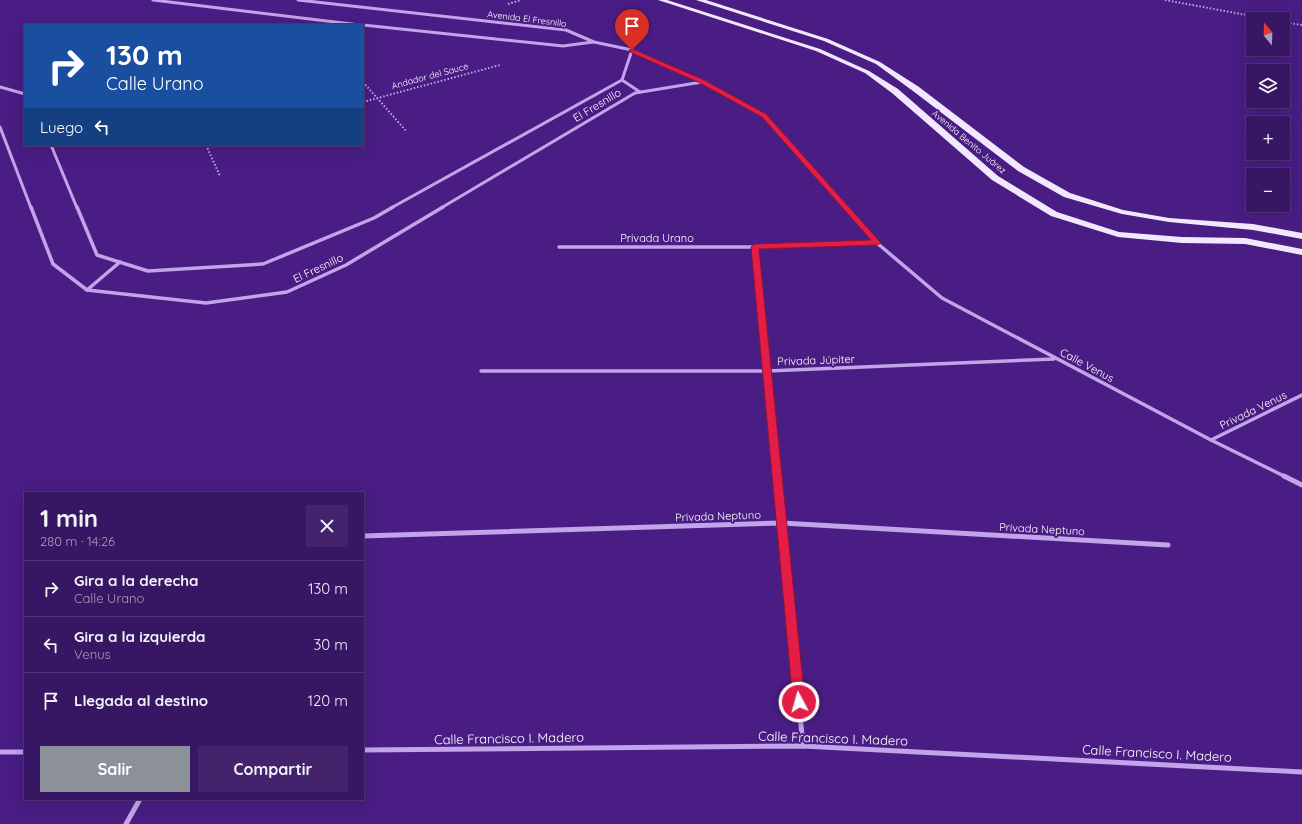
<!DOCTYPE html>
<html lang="es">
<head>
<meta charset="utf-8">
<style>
  body { margin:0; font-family:Quicksand,sans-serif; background:#42236c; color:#f1f3f6; height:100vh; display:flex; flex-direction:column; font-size:15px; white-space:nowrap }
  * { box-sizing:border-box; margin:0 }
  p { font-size:13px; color:#aa9fbe }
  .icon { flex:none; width:22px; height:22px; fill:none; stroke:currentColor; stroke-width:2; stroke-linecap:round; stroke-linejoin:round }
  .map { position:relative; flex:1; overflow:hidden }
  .panel { position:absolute; left:24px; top:492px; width:340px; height:308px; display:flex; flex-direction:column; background:#371663; border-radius:0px; box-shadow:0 4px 16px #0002,0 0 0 1px #513578 }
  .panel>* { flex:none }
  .guide { position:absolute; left:24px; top:24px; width:340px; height:122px; border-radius:0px; box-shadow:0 4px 16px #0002,0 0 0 1px #513578; background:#1a4fa0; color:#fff; overflow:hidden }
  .needle { width:26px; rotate:341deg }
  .fabs { position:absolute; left:1246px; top:12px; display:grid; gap:8px }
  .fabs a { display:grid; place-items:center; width:44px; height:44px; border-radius:0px; background:#371663; box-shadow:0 4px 16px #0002,0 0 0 1px #513578; font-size:20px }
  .pin { position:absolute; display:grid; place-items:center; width:34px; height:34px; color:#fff; margin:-41px -17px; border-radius:50% 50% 50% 0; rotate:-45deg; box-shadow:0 0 4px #0007 }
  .pin .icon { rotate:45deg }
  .me { position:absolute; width:44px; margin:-22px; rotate:354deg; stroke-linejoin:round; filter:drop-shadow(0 0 3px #0008) }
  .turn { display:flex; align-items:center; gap:14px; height:84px; padding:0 16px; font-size:18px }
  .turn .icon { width:52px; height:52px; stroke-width:2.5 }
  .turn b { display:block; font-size:28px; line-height:34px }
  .then { display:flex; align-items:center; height:38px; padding:0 16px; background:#0003; gap:8px; font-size:15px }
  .round { display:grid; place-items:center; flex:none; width:42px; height:42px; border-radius:0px; background:#42236c }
  .summary { display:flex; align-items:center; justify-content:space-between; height:68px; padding:0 16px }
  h1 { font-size:24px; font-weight:700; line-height:30px }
  .primary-button { display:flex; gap:8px; margin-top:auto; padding:8px 16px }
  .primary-button a { flex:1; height:46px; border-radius:0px; background:#8c9099; color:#fff; font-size:16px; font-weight:700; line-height:46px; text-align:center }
  .primary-button a+a { background:#42236c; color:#f1f3f6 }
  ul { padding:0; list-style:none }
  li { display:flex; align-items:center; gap:12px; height:56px; padding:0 16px; border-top:1px solid #513578 }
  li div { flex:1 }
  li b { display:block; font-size:15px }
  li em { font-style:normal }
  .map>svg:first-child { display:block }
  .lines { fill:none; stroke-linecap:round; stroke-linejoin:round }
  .path { stroke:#c1a4ea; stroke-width:2; stroke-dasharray:1.5 2; stroke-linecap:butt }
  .street-far2 { stroke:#c1a4ea; stroke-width:3 }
  .street-far1 { stroke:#c1a4ea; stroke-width:3.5 }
  .street { stroke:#c1a4ea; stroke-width:5 }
  .primary { fill:#f2e8fe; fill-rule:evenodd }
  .route { fill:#e11d48; stroke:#92132f }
  .labels { text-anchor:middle; stroke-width:4; stroke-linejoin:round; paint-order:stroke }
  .far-street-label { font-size:9px; fill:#fff; stroke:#491d84 }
  .street-label { font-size:11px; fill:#fff; stroke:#491d84 }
  .near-street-label { font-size:13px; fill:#fff; stroke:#491d84 }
</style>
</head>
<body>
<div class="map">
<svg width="1302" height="824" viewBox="0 0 1302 824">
  <rect width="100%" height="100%" fill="#491d84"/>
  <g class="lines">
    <g class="path">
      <polyline points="1165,0 1268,19"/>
      <polyline points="508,4 521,0"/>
      <polyline points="1283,22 1302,25"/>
      <polyline points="363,82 407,132"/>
      <polyline points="363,102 500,65"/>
      <polyline points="206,145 220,176"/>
    </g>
    <g class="street-far2">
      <polyline points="153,0 360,25"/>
      <polyline points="298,0 566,30 594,42 632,50 702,82 764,116 846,208"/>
      <polyline points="363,25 563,46 593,42"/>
      <polyline points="622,80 640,92"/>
      <polyline points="0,87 25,94"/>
      <polyline points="0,127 31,208"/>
      <polyline points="51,145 77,208"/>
      <polyline points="391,208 622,80 632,50"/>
      <polyline points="441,208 635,93 702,82"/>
    </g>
    <g class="street-far1">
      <polyline points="31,207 53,264 87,290 206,303 287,292 346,265 443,207"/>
      <polyline points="77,207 97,255 148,271 263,264 374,218 393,207"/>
      <polyline points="845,207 877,243 942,298 1211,440 1286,477"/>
      <polyline points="559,247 755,247 877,243"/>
      <polyline points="755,247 777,477"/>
      <polyline points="87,290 120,262"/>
      <polyline points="481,371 767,371 1054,359"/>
      <polyline points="1211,440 1302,395"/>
    </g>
    <g class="street">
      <polyline points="777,476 803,746"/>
      <polyline points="1284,476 1302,485"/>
      <polyline points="363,536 782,523 1168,545"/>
      <polyline points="363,750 803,746 1302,772"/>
      <polyline points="0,752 25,752"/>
      <polyline points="126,824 140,799"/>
    </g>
    <g class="primary">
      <polygon points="658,0 667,0 820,49 869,71 898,89 998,176 1057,212 1119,232 1182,237 1245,238 1302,249 1302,255 1245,244 1182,243 1118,237 1051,216 992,180 892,93 865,73 816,51"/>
      <polygon points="696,0 706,0 828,39 880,62 919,87 1024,167 1070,193 1123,210 1169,218 1253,224 1302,233 1302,239 1253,230 1169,222 1122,214 1064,197 1018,171 913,91 876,64 824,41"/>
    </g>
  </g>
  <polygon class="route" points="632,49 704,80 766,114 881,243 877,245 759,249 805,702 803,705 799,707 795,705 793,702 751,247 755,244 871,240 762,117 700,83 630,52 629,50"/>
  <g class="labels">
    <g class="far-street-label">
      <text transform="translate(527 19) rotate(7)" y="3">Avenida El Fresnillo</text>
      <text transform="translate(430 76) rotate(-15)" y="3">Andador del Sauce</text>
      <text transform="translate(969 142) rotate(40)" y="3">Avenida Benito Juárez</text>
    </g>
    <g class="street-label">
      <text transform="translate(597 105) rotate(-31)" y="4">El Fresnillo</text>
      <text x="657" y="242">Privada Urano</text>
      <text transform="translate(318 268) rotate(-25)" y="4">El Fresnillo</text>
      <text transform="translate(816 360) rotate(-2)" y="4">Privada Júpiter</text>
      <text transform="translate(1087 365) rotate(28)" y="4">Calle Venus</text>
      <text transform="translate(1253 410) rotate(-26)" y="4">Privada Venus</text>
      <text transform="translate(718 516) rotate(-2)" y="4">Privada Neptuno</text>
      <text transform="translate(1042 529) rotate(3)" y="4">Privada Neptuno</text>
    </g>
    <g class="near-street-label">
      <text transform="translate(509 738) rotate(-1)" y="5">Calle Francisco I. Madero</text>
      <text transform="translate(833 738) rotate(2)" y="5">Calle Francisco I. Madero</text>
      <text transform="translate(1157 753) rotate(3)" y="5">Calle Francisco I. Madero</text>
    </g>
  </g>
</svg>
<div class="fabs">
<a><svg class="needle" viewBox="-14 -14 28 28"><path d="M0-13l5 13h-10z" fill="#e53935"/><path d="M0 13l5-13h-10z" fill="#aa9fbe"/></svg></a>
<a><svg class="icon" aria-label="layers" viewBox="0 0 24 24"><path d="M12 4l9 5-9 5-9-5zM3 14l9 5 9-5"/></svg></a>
<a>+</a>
<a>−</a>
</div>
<div class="pin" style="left:632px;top:50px;background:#d93025"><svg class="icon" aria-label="arrive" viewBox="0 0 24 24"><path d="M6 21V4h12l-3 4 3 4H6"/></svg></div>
<svg class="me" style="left:799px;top:702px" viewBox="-20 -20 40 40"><circle r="17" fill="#e11d48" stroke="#fff" stroke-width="3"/><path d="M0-11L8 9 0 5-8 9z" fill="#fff"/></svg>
<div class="guide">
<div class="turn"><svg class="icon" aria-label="right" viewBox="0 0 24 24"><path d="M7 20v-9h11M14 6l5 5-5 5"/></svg><div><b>130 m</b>Calle Urano</div></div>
<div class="then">Luego<svg class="icon" aria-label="left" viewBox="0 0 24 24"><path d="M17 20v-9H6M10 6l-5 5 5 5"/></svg></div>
</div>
<section class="panel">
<div class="summary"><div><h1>1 min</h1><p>280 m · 14:26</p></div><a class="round"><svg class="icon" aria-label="close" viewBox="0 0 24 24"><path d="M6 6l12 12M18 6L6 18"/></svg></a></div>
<ul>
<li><svg class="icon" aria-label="right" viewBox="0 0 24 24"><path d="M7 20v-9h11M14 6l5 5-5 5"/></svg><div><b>Gira a la derecha</b><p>Calle Urano</p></div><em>130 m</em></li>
<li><svg class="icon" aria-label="left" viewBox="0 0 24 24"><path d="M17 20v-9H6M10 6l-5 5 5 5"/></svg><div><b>Gira a la izquierda</b><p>Venus</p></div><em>30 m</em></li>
<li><svg class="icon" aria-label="arrive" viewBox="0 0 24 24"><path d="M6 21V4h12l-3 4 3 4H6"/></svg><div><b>Llegada al destino</b></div><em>120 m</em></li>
</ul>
<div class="primary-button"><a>Salir</a><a>Compartir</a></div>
</section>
</div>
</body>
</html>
